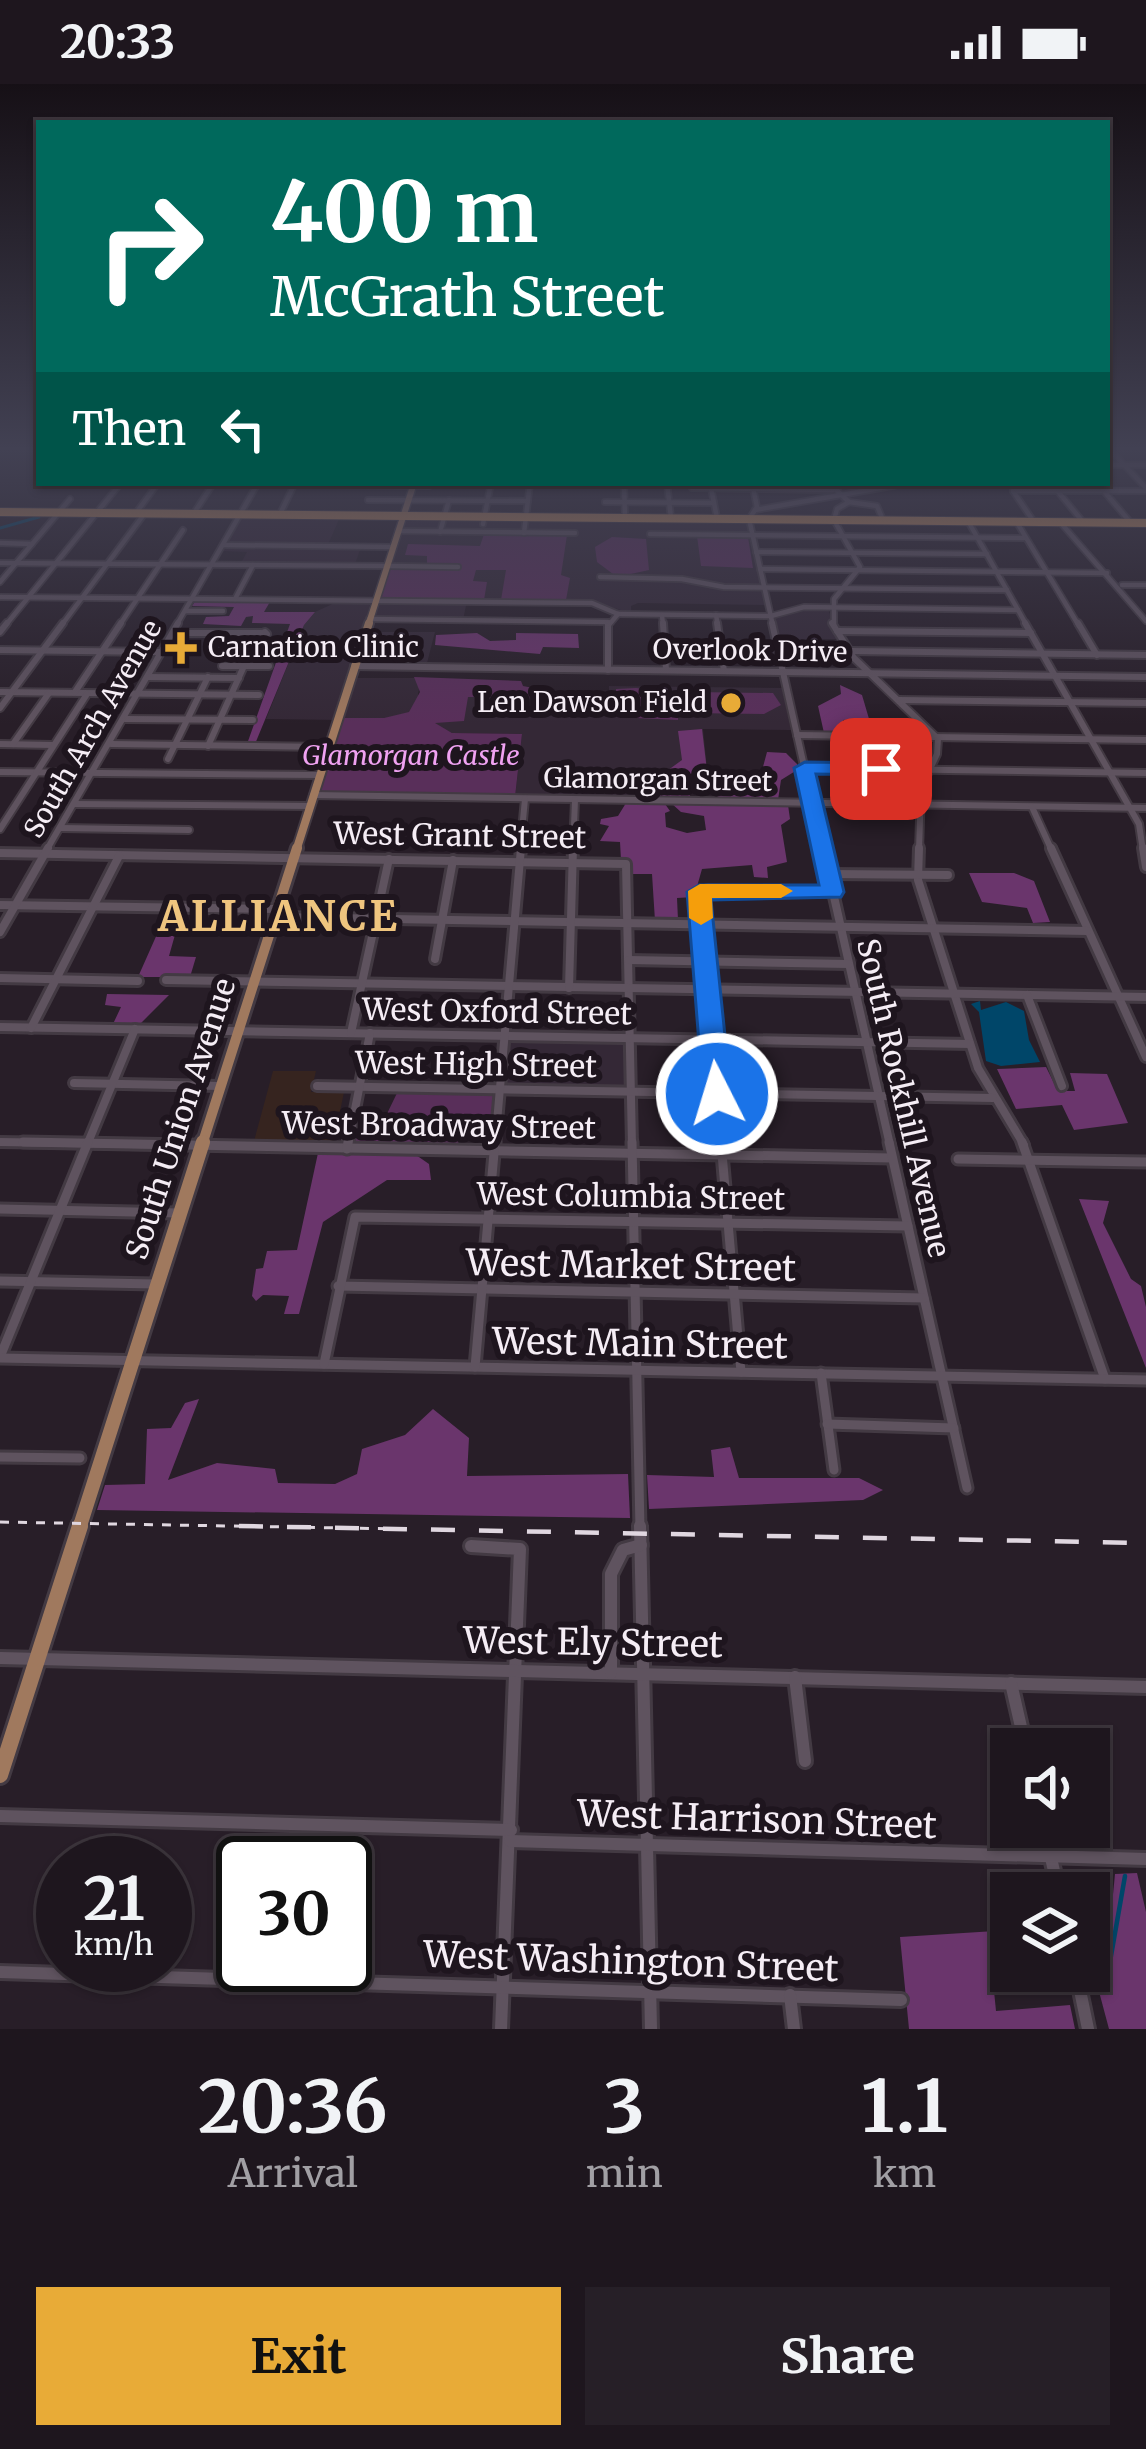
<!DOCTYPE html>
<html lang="en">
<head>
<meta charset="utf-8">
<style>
  body { margin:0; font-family:Merriweather,serif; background:#261f27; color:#f1f3f6; height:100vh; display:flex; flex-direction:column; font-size:45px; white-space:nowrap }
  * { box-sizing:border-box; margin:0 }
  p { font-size:39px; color:#a19fa4 }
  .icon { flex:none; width:66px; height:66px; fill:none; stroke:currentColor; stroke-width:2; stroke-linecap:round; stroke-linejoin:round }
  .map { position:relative; height:1945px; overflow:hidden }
  .sheet { display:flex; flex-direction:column; background:#1e161e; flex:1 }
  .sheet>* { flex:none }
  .hud { position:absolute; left:36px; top:36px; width:1074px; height:366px; border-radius:0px; box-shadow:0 3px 9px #0004,0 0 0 3px #3c353c; background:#00695c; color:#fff; overflow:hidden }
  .buttons { position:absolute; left:990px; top:1644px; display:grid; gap:24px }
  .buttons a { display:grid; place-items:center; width:120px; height:120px; border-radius:0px; background:#1e161e; box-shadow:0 3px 9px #0004,0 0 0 3px #3c353c; font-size:60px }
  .speed { position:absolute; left:36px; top:1752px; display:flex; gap:24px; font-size:60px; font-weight:700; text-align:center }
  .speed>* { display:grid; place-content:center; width:156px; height:156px; border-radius:50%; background:#1e161e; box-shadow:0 3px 9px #0004,0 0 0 3px #3c353c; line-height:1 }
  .speed small { font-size:30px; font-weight:400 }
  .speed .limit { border:6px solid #111; border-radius:18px; background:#fff; color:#111 }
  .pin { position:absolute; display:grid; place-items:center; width:102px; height:102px; color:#fff; margin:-51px; border-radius:24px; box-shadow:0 6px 18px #0006 }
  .me { position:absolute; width:132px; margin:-66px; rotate:355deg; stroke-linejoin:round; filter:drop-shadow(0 0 9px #0008) }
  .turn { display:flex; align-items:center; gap:42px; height:252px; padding:0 36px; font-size:54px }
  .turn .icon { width:156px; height:156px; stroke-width:2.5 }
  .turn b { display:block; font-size:84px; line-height:102px }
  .then { display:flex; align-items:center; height:114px; padding:0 36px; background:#0003; gap:24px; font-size:45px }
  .eta { display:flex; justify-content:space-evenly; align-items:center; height:204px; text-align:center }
  .eta b { font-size:72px; font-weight:700; line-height:84px }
  .cta { display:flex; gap:24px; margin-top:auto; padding:24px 36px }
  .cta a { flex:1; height:138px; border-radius:0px; background:#e8ab37; color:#111; font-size:48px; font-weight:700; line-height:138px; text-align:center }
  .cta a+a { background:#261f27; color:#f1f3f6 }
  .status { display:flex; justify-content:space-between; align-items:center; height:84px; padding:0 60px; background:#1e161e; direction:ltr }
  .status svg { height:33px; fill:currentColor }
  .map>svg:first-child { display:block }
  .built { fill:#332433 }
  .industrial { fill:#36241f }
  .education { fill:#342836 }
  .green { fill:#592f5a }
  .forest { fill:#6a356c }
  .water { fill:#004669 }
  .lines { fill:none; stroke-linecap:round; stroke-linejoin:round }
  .stream-far1 { stroke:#004669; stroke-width:3 }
  .stream { stroke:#004669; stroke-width:4.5 }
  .minor-far4-casing { stroke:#433a43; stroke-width:8 }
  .minor-far3-casing { stroke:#433a43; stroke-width:10 }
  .minor-far2-casing { stroke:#433a43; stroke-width:14 }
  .minor-far1-casing { stroke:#433a43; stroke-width:15 }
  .minor-casing { stroke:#433a43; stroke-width:18 }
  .major-far4-casing { stroke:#433a43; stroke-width:9 }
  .major-far3-casing { stroke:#433a43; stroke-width:12 }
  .major-far2-casing { stroke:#433a43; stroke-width:16 }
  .major-far1-casing { stroke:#433a43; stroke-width:20 }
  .major-casing { stroke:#433a43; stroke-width:22 }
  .highway-casing { stroke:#433a43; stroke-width:10 }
  .minor-far4 { stroke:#5f535f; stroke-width:4.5 }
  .minor-far3 { stroke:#5f535f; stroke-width:6 }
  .minor-far2 { stroke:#5f535f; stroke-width:8 }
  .minor-far1 { stroke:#5f535f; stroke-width:9 }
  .minor { stroke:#5f535f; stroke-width:12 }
  .major-far4 { stroke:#a0795e; stroke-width:6 }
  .major-far3 { stroke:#a0795e; stroke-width:8 }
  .major-far2 { stroke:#a0795e; stroke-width:10 }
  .major-far1 { stroke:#a0795e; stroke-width:14 }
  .major { stroke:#a0795e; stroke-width:16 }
  .highway { stroke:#cc935d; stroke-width:8 }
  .rail-far1 { stroke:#e0d7e0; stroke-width:3; stroke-dasharray:9 9; stroke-linecap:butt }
  .rail { stroke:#e0d7e0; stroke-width:4.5; stroke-dasharray:24 24; stroke-linecap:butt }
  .route { fill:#1a73e8; stroke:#114b97; stroke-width:3 }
  .slow { fill:#f59e0b }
  .poi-dot { fill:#e8ab37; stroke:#1e151e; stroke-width:4.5 }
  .labels { text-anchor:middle; stroke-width:12; stroke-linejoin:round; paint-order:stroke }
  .far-poi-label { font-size:27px; fill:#f5edf5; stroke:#1e151e; text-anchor:start }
  .far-street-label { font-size:27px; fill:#f5edf5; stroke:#1e151e }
  .far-park-label { font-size:27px; font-style:italic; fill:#f0a2f2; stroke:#1e151e }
  .street-label { font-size:30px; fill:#f5edf5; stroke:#1e151e }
  .near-street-label { font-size:36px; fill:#f5edf5; stroke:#1e151e }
  .district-label { font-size:42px; font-weight:bold; letter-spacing:3px; fill:#efc57f; stroke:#1e151e }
</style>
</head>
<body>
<div class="status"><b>20:33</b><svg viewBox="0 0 49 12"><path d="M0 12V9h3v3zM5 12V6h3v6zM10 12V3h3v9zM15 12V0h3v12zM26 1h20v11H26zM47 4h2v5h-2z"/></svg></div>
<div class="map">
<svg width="1146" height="1945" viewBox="0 0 1146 1945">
  <rect width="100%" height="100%" fill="#281e28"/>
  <polygon class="built" points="243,432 340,433 327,463 361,463 355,480 241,479 247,468 223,467"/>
  <polygon class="industrial" points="273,987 316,987 311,1008 344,1008 334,1057 254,1057"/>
  <g class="education">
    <polygon points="406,435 746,437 766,521 638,519 631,522 631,529 593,518 467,517 463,536 374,534"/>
    <polygon points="339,517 371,517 360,559 365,548 435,548 426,583 353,583 337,636 266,635 304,541 315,528"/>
    <polygon points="794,525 828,525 839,555 801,555 802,566 781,565 773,533"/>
    <polygon points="354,594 421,594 418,611 609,613 609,602 782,604 791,646 703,645 708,695 689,695 690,716 515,713 522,650 452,649 423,634 342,634"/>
    <polygon points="510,957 625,959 626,1003 506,1002"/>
  </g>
  <g class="green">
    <polygon points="484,450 567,451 561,491 570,494 566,516 501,516 506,486 476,486 473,497 487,498 484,516 380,514 392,479 427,479 427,472 405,471 408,460 480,462"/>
    <polygon points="697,452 748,453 753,484 701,482"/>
    <polygon points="612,453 646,455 649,486 617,493 597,478 595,463"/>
    <polygon points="414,593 521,597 523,602 554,608 553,613 468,613 464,637 435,639 452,649 522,650 515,713 316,710 342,634 384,634 409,628 420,608"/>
    <polygon points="636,604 663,607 679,621 678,636 615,633 616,605"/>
    <polygon points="695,608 773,609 781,621 764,630 686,629 682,615"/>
    <polygon points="398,1007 494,1009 489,1050 459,1050 458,1062 351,1060 355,1038 383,1038"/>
  </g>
  <g class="forest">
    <polygon points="196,516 271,516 264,528 315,528 304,541 255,660 247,660 279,570 267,568 285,554 290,540 252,539 253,532 246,533 241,542 203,540 206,533 229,532 234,523 192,522"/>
    <polygon points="477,549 490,557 516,556 516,549 578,550 579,564 543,563 540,570 435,561 436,551"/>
    <polygon points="840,601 862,611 872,645 862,645 855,635 843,636 843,651 824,649 818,622 841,610"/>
    <polygon points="702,645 708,695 689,695 690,716 641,715 642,705 682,676 678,647"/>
    <polygon points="767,668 786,669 797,680 797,686 781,696 778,716 718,715 717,706 731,700 741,706 760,694"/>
    <polygon points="626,719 665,720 670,727 665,729 666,743 687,749 706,746 704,732 681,728 671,719 788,721 790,735 781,741 787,778 767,783 768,794 754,793 752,781 702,785 694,813 677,814 678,836 655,837 652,790 631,790 630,778 621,776 620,758 600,757 609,742 600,740 601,735 618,732"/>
    <polygon points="969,789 1014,789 1034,797 1050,838 1033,839 1027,824 982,818"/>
    <polygon points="174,826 182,826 169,872 196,873 190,893 138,893 158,848"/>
    <polygon points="107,910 169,911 139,941 113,940 121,923 105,921"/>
    <polygon points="1046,983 1058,1007 1075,1007 1070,989 1107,990 1128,1039 1074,1046 1062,1021 1016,1025 997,985"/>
    <polygon points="318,1069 416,1071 429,1080 431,1096 387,1096 323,1138 299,1230 284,1230 289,1212 263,1211 256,1217 252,1212 256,1185 263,1184 267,1167 297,1166"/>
    <polygon points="1079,1115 1109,1117 1103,1139 1131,1195 1141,1202 1146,1223 1146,1284"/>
    <polygon points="199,1315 168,1396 217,1379 275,1385 278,1399 335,1400 357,1390 362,1365 405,1351 433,1325 469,1354 467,1392 628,1390 630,1434 97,1426 105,1401 145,1400 147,1345 171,1344 185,1319"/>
    <polygon points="730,1363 739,1394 859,1394 883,1406 863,1416 649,1425 647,1391 714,1393 711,1366"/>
    <polygon points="1137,1789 1146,1828 1146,1945 1109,1945 1097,1900 1107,1872 1115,1790"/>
    <polygon points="1011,1846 1011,1877 991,1877 996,1927 1070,1921 1075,1945 909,1945 900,1853"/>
  </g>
  <polygon class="water" points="980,917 981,926 1006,918 1024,927 1029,956 1040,978 1001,982 986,977 979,928 971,920"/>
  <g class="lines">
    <polyline class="stream-far1" points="0,444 39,433"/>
    <polyline class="stream" points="1105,1906 1125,1792"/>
    <g class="minor-far4-casing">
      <g id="minor-far4">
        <polyline points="1112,368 1146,404"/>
        <polyline points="1107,381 1146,381"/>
        <polyline points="111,399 429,402"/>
        <polyline points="624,399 625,434"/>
        <polyline points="667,399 671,434"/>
        <polyline points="710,399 717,434"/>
        <polyline points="752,399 757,423 749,435 773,542"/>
        <polyline points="829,399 849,418 837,425 834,436 860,483 834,515 834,542"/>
        <polyline points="1051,399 1083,438"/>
        <polyline points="1097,399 1131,439"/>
        <polyline points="692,404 833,406"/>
        <polyline points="1013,407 1146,407"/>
        <polyline points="1013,407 1034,438"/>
        <polyline points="368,416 528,417"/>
        <polyline points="605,418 714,419"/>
        <polyline points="849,418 877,422 883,436"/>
        <polyline points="755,426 909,399"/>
        <polyline points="136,429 158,399"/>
        <polyline points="194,429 213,400"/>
        <polyline points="280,430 295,399"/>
        <polyline points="968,437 1027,542"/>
        <polyline points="1016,437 1079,542"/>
        <polyline points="1060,438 1146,537"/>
        <polyline points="483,440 491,399"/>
        <polyline points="398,447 575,449"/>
        <polyline points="440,448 449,416"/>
        <polyline points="524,449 530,399"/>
        <polyline points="650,450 1024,454"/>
        <polyline points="0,459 32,460"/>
        <polyline points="223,461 393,463"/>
        <polyline points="756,468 987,470"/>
        <polyline points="0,479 386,482"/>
        <polyline points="390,482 458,483"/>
        <polyline points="760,485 1107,489"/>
        <polyline points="600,493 682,495 724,503 1007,506"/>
        <polyline points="0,498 70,415"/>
        <polyline points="1122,501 1146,501"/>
        <polyline points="0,513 592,519 618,530"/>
        <polyline points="235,515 253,481"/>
        <polyline points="186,527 223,527"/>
        <polyline points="618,530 771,532 804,523 1018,526"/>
        <polyline points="662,531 663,542"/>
        <polyline points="716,531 718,542"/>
        <polyline points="369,535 608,538"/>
        <polyline points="5,542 120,400"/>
        <polyline points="61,542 145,429"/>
        <polyline points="119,542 183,446"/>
        <polyline points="176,542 258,399"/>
        <polyline points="608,542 618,530"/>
      </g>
    </g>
    <g class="minor-far3-casing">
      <g id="minor-far3">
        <polyline points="608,539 608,586"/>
        <polyline points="663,539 666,586"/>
        <polyline points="717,539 724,587"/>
        <polyline points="772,539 823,767"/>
        <polyline points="832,539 854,574 938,655 937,670 921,704 919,767"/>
        <polyline points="1025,539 1139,740 1143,767"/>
        <polyline points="1078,539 1097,571"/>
        <polyline points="837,547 1031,549"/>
        <polyline points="0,548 7,539"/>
        <polygon points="265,548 267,550 261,550"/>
        <polyline points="173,549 261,549"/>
        <polyline points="0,566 160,568"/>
        <polyline points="778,566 1146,571"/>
        <polyline points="222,582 269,582"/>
        <polyline points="354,582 1146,593"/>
        <polyline points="148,593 239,594"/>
        <polyline points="0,608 259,611"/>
        <polyline points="75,608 121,539"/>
        <polyline points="899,616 1146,619"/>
        <polyline points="0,624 63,539"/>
        <polyline points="125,635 253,636"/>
        <polyline points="797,651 1146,656"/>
        <polyline points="0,660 52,661"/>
        <polyline points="13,660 49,609"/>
        <polyline points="111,660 328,663"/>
        <polyline points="208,662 244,582"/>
        <polyline points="168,675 208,593"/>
        <polyline points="805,684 1146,689"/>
        <polyline points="0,688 319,691"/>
        <polyline points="313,711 1146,724"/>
        <polyline points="75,720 309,722"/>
        <polyline points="1032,723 1052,767"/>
        <polyline points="61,744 189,746"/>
        <polyline points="0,745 87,610"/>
        <polyline points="46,767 178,539"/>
        <polyline points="520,767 525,715"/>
        <polyline points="573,767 575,716"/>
      </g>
    </g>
    <g class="minor-far2-casing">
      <g id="minor-far2">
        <polyline points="823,764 890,1061"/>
        <polyline points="919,764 918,796 978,984 1024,1061"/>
        <polyline points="1051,764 1146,973"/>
        <polyline points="1143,764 1146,783"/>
        <polyline points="0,769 626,780 632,1061"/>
        <polyline points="829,790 948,791"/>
        <polyline points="0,821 277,825"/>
        <polyline points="276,833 1087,847"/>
        <polyline points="0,848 48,764"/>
        <polyline points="435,875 453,776"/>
        <polyline points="629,876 848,880"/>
        <polyline points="0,894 138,897"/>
        <polyline points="166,896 1146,913"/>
        <polyline points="569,904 573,764"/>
        <polyline points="1027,911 1062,1002"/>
        <polyline points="0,943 970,960"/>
        <polyline points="31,944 119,772"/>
        <polyline points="351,949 389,775"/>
        <polyline points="74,999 220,1002"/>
        <polyline points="317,1002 993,1014"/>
        <polyline points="0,1058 190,1061"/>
        <polyline points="87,1061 135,945"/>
        <polyline points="348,1061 370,949"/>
        <polyline points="495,1061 521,764"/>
        <polyline points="721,1061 699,810 708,806 832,808"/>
      </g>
    </g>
    <g class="minor-far1-casing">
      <g id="minor-far1">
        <polyline points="23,1058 892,1074"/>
        <polyline points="632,1058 640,1445"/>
        <polyline points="721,1058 741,1288"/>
        <polyline points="889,1058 967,1404"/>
        <polyline points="1022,1058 1105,1295"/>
        <polyline points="347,1065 348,1058"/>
        <polyline points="958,1075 1146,1078"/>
        <polyline points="0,1125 178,1129"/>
        <polyline points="0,1197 156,1200"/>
        <polyline points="338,1202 924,1214"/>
        <polyline points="0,1273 88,1058"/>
        <polyline points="0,1274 1146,1296"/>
        <polyline points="324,1280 355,1133 908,1142"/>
        <polyline points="475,1283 495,1058"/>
        <polyline points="821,1289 834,1386"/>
        <polyline points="827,1340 954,1344"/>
        <polyline points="0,1373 80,1374"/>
      </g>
    </g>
    <g class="minor-casing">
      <g id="minor">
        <polyline points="640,1442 651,1945"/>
        <polyline points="471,1462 520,1465 501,1945"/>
        <polyline points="0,1574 1146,1603"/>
        <polyline points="611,1589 611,1490 623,1466 641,1461"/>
        <polyline points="795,1593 805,1677"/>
        <polyline points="1011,1599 1026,1665"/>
        <polyline points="0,1732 511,1746"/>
        <polyline points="1044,1743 1059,1809"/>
        <polyline points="510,1757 1146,1775"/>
        <polyline points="1076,1887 1088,1945"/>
        <polyline points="0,1888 901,1916"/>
        <polyline points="790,1911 794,1945"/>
      </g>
    </g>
    <g class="major-far4-casing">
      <polyline id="major-far4" points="368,542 414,399"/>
    </g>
    <g class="major-far3-casing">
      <polyline id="major-far3" points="296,767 369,539"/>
    </g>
    <g class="major-far2-casing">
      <polyline id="major-far2" points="202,1061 297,764"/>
    </g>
    <g class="major-far1-casing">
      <polyline id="major-far1" points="79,1445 203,1058"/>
    </g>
    <g class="major-casing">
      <polyline id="major" points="0,1691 80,1442"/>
    </g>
    <g class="highway-casing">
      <polyline id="highway" points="0,428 1146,439"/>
    </g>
    <use href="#minor-far4" class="minor-far4"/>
    <use href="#minor-far3" class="minor-far3"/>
    <use href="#minor-far2" class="minor-far2"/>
    <use href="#minor-far1" class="minor-far1"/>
    <use href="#minor" class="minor"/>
    <use href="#major-far4" class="major-far4"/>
    <use href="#major-far3" class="major-far3"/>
    <use href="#major-far2" class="major-far2"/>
    <use href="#major-far1" class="major-far1"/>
    <use href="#major" class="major"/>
    <use href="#highway" class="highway"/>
    <polyline class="rail-far1" points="0,1438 403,1445"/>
    <polyline class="rail" points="239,1442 1146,1459"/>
  </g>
  <linearGradient id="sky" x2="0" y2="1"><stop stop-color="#161016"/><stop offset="0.57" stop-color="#424153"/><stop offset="1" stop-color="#424153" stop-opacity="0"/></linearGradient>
  <rect width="1146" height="640" fill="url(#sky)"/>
  <polygon class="route" points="805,678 881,679 892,685 881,691 816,690 844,808 841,813 711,816 731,1010 717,1020 703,1010 687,808 699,801 819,801 794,684"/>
  <polygon class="slow" points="700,800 781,800 793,807 781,814 712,814 713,834 701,841 689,834 688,807"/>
  <g class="poi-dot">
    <path d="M175 546h12v12h12v12h-12v12h-12v-12h-12v-12h12z"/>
    <circle cx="731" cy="619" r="12"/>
  </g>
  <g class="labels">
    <g class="far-poi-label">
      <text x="208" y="573">Carnation Clinic</text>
      <text x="707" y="628" text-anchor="end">Len Dawson Field</text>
    </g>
    <g class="far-street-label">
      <text transform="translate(750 567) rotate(1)" y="9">Overlook Drive</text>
      <text transform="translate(93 645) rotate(-60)" y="9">South Arch Avenue</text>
      <text transform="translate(658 696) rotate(1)" y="9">Glamorgan Street</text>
    </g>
    <g class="far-park-label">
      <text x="411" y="681">Glamorgan Castle</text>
    </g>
    <g class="street-label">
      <text transform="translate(460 752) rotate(1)" y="10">West Grant Street</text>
      <text transform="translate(497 928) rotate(1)" y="10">West Oxford Street</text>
      <text transform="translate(476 981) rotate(1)" y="10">West High Street</text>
      <text transform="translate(903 1014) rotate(77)" y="10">South Rockhill Avenue</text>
      <text transform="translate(181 1035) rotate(-72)" y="10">South Union Avenue</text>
      <text transform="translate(439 1042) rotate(1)" y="10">West Broadway Street</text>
      <text transform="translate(631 1113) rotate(1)" y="10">West Columbia Street</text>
    </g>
    <g class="near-street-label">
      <text transform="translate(631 1181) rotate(1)" y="13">West Market Street</text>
      <text transform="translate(640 1259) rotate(1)" y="13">West Main Street</text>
      <text transform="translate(593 1558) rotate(1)" y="13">West Ely Street</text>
      <text transform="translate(757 1735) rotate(2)" y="13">West Harrison Street</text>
      <text transform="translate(631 1877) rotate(2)" y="13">West Washington Street</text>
    </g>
    <g class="district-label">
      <text x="279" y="847">ALLIANCE</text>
    </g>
  </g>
</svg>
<div class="buttons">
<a><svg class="icon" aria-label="sound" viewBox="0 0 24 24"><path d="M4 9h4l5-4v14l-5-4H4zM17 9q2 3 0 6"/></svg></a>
<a><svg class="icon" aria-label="layers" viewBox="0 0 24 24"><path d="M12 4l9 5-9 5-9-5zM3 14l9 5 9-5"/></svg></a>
</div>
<div class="speed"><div>21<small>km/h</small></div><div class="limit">30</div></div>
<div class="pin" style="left:881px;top:685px;background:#d93025"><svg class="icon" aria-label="arrive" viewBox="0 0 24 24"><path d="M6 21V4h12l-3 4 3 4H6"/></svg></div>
<svg class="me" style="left:717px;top:1010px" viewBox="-20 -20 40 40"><circle r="17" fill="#1a73e8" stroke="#fff" stroke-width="3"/><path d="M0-11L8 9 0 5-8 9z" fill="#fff"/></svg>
<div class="hud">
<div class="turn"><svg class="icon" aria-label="right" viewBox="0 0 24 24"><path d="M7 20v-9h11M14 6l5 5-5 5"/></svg><div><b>400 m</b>McGrath Street</div></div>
<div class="then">Then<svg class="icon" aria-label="left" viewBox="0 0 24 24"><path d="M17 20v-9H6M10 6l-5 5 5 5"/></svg></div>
</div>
</div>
<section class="sheet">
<div class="eta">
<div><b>20:36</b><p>Arrival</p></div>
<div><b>3</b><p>min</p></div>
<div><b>1.1</b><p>km</p></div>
</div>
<div class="cta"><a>Exit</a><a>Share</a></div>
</section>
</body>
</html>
